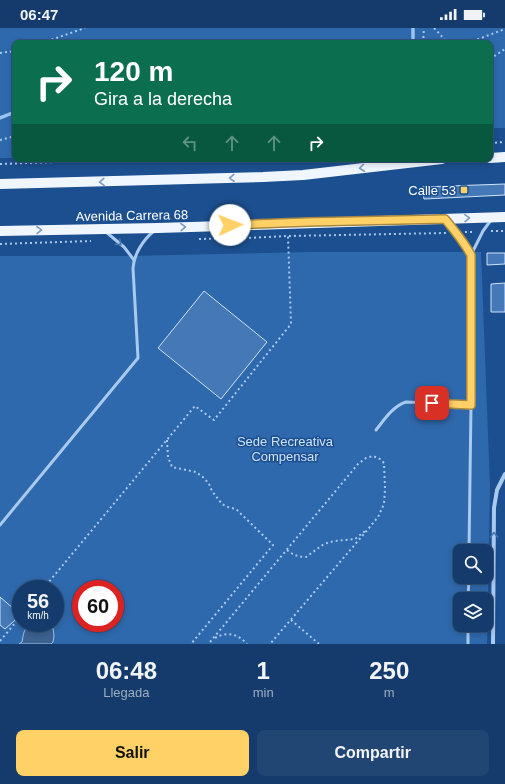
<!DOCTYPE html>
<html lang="es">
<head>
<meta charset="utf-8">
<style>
  body { margin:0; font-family:Helvetica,sans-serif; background:#214673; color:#f1f3f6; height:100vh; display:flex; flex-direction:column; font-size:15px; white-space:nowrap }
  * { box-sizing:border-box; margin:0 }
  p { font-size:13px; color:#9dadc1 }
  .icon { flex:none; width:22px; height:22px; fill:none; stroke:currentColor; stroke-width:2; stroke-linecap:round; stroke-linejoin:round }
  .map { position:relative; height:616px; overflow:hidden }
  .panel { display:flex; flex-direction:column; background:#143b6b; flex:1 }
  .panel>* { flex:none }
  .banner { position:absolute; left:12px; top:12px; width:481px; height:122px; border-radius:8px; box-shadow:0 2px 6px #0003,0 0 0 1px #33557e; background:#0b6e4f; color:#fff; overflow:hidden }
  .buttons { position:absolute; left:453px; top:516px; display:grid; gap:8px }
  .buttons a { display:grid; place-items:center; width:40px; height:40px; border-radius:8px; background:#143b6b; box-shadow:0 2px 6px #0003,0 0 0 1px #33557e; font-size:20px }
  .speed { position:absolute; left:12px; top:552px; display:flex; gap:8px; font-size:20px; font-weight:700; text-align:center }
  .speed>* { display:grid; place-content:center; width:52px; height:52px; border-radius:50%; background:#143b6b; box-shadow:0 2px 6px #0003,0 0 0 1px #33557e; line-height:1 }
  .speed small { font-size:10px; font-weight:400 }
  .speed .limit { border:6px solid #d22; background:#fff; color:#111 }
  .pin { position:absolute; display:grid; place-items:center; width:34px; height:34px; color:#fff; margin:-17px; border-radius:8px; box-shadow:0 2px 6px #0006 }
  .me { position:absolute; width:44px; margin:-22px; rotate:88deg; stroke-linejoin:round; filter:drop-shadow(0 0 3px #0008) }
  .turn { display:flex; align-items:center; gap:14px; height:84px; padding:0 16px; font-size:18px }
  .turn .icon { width:52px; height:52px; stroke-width:2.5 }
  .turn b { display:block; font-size:28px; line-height:34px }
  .lanes { display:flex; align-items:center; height:38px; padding:0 16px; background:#0003; justify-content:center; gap:20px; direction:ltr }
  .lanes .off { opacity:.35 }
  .eta { display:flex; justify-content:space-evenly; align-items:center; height:68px; text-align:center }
  .eta b { font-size:24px; font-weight:700; line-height:28px }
  .primary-button { display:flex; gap:8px; margin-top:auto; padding:8px 16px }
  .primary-button a { flex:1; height:46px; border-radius:8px; background:#ffd166; color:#111; font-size:16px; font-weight:700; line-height:46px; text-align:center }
  .primary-button a+a { background:#214673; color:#f1f3f6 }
  .status { display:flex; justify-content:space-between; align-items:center; height:28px; padding:0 20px; background:#143b6b; direction:ltr }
  .status svg { height:11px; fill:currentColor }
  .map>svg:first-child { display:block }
  .green { fill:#2e69ad; fill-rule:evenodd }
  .water { fill:#3c6290; stroke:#9cc4f0 }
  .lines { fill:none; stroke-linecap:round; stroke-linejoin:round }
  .stream { stroke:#9cc4f0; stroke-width:3.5 }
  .building { fill:#4478b7; stroke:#cfe3fa }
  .path { stroke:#a9c9ee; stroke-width:2; stroke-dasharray:2 3; stroke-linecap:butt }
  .lane { stroke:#a9c9ee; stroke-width:3 }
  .street { stroke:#a9c9ee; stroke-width:4 }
  .primary { stroke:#f0f6ff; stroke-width:10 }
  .oneway { stroke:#7b9ac1 }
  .oneway2 { stroke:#4674ac }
  .route-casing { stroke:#a68842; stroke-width:10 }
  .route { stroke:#ffd166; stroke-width:7 }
  .poi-dot { fill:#ffd166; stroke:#1b4f8f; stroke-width:1.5 }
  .labels { text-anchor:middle; stroke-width:3; stroke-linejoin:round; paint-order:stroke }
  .poi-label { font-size:13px; fill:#fff; stroke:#1b4f8f; text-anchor:end }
  .street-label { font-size:13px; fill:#fff; stroke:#1b4f8f }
  .park-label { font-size:13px; fill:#cfe3fa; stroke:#1b4f8f }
</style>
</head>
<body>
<div class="status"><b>06:47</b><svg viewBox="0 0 49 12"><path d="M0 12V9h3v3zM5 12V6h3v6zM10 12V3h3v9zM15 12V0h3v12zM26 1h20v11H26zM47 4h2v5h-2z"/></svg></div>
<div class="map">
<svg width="505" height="616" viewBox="0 0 505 616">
  <rect width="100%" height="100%" fill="#1b4f8f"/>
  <g class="green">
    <polygon points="0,0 505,0 505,100 490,100 490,15 15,15 15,130 0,130"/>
    <path d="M308 224H481L490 458 487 616H0V228H128ZM460 523H486V549H460ZM21 561H55V595H21ZM81 561H115V595H81ZM460 571H486V597H460Z"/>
  </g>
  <path class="water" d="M35 595H39L53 600 54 608 53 614 51 616H19L22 614C24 602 24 600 35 595Z"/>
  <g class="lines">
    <g class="stream">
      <polyline points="413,15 413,0"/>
      <polyline points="0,90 15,84"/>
    </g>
  </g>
  <g class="building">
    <polygon points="505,156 505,167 424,171 422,159"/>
    <polygon points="487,225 505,225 505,236 487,237"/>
    <polygon points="505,255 505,284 491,284 491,256"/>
    <polygon points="204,263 267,314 221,371 158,320"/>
    <polygon points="0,569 21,587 5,601 0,597"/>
  </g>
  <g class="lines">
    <g class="path">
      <polyline points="434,0 448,15"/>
      <polyline points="42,15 85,0"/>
      <polyline points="423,15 424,0"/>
      <polyline points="468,15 505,1"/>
      <polyline points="0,25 15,23"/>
      <polyline points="490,31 505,21"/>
      <polyline points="0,112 15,108"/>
      <polyline points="490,115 505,114"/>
      <polyline points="0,136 141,131"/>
      <polyline points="491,203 505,203"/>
      <polyline points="465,204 475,204"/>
      <polyline points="199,211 248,210 288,208 447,205"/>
      <polyline points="0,216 91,213"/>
      <polyline points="167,412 168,429 172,439 196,444 204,450 209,456 212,463 222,476 228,479 236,481 273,517 191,616"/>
      <path d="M287 522C293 527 298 529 306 529L324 516 334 513 355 511 365 503"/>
      <polyline points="43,561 195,378 214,392 291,296 288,208"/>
      <polyline points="291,592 319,616"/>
      <path d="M215 610C227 603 238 606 247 616"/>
      <polyline points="0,613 21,588"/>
      <polyline points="210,614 358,436 366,430 373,428 380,431 384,435 385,461 384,476 378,489 369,500 270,616"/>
    </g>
    <g class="lane">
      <path d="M447 194C457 204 464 215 471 227"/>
      <polyline points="106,204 124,219 134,232"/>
      <path d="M376 402C384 392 393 378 406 374L471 377"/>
      <path d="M0 497 138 330 133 240C134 226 143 212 154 203"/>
      <polyline points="469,523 471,377 471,227 483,203 491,192"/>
      <polyline points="468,571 469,549"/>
      <polyline points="468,616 468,597"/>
    </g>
    <polyline class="street" points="493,616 494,480 497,462 505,446"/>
    <g class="primary">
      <polyline points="490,130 505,129"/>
      <polyline points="0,156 263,149 303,147 442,131"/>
      <polyline points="0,203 158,200 505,189"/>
    </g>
  </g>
  <defs><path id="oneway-chevron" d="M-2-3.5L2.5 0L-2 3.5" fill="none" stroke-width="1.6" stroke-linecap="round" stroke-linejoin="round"/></defs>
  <g class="oneway">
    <use href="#oneway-chevron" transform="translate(362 140) rotate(173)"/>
    <use href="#oneway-chevron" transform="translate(232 150) rotate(178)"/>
    <use href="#oneway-chevron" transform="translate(102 154) rotate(178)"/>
    <use href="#oneway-chevron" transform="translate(467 190) rotate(-2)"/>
    <use href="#oneway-chevron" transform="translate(183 199) rotate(-2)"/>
    <use href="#oneway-chevron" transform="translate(39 202) rotate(-1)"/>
  </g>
  <g class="oneway2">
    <use href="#oneway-chevron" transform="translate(119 215) rotate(41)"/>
    <use href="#oneway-chevron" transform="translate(494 507) rotate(-90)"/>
  </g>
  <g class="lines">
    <g class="route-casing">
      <path id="route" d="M230 197 308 194 445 191C455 203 464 214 471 227V377L432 375"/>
    </g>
    <use href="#route" class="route"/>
  </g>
  <rect class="poi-dot" x="460" y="158" width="8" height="8" rx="2"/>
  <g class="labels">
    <g class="poi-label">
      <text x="456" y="167">Calle 53</text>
    </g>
    <g class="street-label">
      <text transform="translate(132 187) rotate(-1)" y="5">Avenida Carrera 68</text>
    </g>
    <g class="park-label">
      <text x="285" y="418">Sede Recreativa<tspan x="285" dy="15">Compensar</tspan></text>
    </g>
  </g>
</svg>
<div class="buttons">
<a><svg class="icon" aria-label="search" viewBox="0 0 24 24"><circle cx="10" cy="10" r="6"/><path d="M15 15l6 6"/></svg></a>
<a><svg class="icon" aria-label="layers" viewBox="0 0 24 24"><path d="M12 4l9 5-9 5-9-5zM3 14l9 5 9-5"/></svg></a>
</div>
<div class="speed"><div>56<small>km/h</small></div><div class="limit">60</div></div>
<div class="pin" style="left:432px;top:375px;background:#d93025"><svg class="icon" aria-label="arrive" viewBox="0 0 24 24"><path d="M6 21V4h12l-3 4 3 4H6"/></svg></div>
<svg class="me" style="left:230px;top:197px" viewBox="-20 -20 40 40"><circle r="19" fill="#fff"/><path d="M0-13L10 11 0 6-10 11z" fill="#ffd166"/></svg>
<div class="banner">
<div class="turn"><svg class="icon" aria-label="right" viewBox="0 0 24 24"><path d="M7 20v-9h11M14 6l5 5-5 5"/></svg><div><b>120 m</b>Gira a la derecha</div></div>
<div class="lanes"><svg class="icon off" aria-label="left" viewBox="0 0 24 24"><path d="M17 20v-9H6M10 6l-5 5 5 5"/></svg><svg class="icon off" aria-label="ahead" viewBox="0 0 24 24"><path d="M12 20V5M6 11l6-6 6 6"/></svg><svg class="icon off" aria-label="ahead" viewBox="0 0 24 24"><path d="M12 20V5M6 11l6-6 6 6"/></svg><svg class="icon" aria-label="right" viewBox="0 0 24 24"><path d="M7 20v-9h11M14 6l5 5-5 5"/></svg></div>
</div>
</div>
<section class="panel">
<div class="eta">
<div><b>06:48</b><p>Llegada</p></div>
<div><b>1</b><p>min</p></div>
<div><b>250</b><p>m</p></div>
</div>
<div class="primary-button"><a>Salir</a><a>Compartir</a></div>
</section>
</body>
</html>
